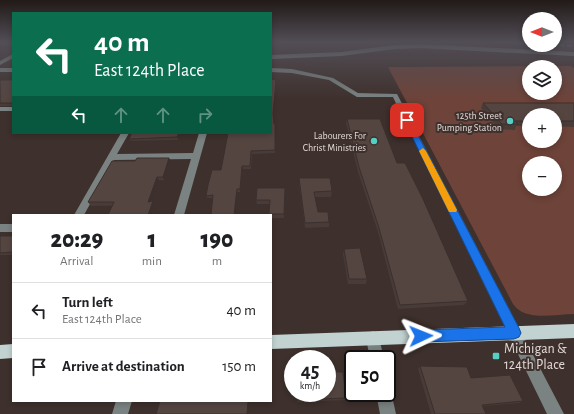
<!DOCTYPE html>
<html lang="en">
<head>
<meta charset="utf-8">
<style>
  body { margin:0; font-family:"Alegreya Sans",sans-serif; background:#f6f6f6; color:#202124; height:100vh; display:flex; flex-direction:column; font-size:15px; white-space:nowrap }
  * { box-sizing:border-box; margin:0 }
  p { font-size:13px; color:#757577 }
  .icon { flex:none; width:22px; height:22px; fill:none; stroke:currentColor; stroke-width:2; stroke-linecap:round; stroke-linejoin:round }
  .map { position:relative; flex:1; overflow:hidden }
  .sheet { position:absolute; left:12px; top:214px; width:260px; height:188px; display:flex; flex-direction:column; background:#fff; border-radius:0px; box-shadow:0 2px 6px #0003 }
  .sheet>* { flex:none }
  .guide { position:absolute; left:12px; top:12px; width:260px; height:122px; border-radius:0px; box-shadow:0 2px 6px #0003; background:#0b6e4f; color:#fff; overflow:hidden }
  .needle { width:26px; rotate:270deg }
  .buttons { position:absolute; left:522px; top:12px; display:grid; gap:8px }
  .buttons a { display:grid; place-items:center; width:40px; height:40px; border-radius:50%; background:#fff; box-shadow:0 2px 6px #0003; font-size:20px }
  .speed { position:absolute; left:284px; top:350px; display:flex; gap:8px; font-size:20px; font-weight:700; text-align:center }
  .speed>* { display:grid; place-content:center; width:52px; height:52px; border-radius:50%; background:#fff; box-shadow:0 2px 6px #0003; line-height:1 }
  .speed small { font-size:10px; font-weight:400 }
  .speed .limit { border:2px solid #111; border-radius:6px; background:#fff; color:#111 }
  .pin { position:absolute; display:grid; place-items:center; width:34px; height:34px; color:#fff; margin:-17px; border-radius:8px; box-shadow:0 2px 6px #0006 }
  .me { position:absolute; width:44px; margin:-22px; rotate:88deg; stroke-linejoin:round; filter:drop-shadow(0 0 3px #0008) }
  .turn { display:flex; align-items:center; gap:14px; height:84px; padding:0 16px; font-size:18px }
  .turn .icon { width:52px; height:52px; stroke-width:2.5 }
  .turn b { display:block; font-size:28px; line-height:34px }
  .lanes { display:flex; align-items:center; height:38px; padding:0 16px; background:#0003; justify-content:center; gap:20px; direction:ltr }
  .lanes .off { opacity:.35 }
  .eta { display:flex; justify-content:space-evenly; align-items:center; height:68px; text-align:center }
  .eta b { font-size:24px; font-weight:800; line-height:28px }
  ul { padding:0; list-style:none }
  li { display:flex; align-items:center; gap:12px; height:56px; padding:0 16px; border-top:1px solid #e0e0e0 }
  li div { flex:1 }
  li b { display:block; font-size:15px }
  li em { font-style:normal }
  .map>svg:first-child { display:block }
  .green { fill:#6e4339; fill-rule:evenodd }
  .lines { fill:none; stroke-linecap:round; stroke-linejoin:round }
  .minor { fill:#7a8382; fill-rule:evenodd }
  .major { fill:#c1d2d0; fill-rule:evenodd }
  .rail { stroke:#948885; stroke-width:1.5; stroke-dasharray:4.5 2.5; stroke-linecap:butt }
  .wall { fill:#483b38 }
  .shaded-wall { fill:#3b302e }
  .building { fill:#544541; stroke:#3b302e }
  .route { fill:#1a73e8; stroke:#114b97 }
  .slow { fill:#f59e0b }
  .poi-dot { fill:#56cec3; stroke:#3e302c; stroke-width:1.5 }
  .labels { text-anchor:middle; stroke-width:4; stroke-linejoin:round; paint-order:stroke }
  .far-poi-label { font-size:10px; fill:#e3dad7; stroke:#3e302c; text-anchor:end }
  .near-poi-label { font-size:14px; fill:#e3dad7; stroke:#3e302c; text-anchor:start }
</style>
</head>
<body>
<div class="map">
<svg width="574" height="414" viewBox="0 0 574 414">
  <rect width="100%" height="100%" fill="#3e302c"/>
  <path class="green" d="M571 66 574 68V314C555 314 525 322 513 304L388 67ZM529 67H555V93H529ZM529 115H555V141H529ZM529 163H555V189H529Z"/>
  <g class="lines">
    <g class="minor">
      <polygon points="420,44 574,52 574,56 420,48 395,49 341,56 271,59 271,55 341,52 395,45"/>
      <polygon points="13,54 13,58 0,65 0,61"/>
      <rect x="0" y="68" width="13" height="4"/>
      <polygon points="271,68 292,69 333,78 358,93 397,94 564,414 547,414 393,97 357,97 329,80 292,73 271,72"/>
      <rect x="0" y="107" width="13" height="4"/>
      <polygon points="121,133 129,133 117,154 193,153 199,133 207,133 184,215 174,215 191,159 114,160 84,215 74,215"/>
      <rect x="0" y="224" width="13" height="8"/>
      <polygon points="373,331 378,333 384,359 370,359 366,338 368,333"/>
      <polygon points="387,386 390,387 396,414 380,414 376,393 387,393"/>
      <polygon points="116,401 132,401 128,414 112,414"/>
    </g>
    <g class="major">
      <polygon points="574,324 574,338 271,349 271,335"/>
      <polygon points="13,344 13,358 0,359 0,345"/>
    </g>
    <g class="rail">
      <polyline points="505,42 529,44"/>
      <polyline points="553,45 574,46"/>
    </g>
  </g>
  <g class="wall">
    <polygon points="0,42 13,42 13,46 0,45"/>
    <rect x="0" y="80" width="13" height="26"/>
    <polygon points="483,103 574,103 574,127 555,126 555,115 529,115 529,126 516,126 515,130 499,129 481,108"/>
    <polygon points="273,115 274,124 275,124 275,153 252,154 251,169 243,169 240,192 237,192 213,198 207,198 206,196 221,170"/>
    <polygon points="347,119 397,163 468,301 464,305 398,309 378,232 358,172 346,123"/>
    <polygon points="132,133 180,133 178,140 130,141 129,139"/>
    <polygon points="171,161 164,180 159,180 151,202 155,205 91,206 88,202"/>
    <polygon points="299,178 332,191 331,197 315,197 318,212 329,222 329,227 305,228 299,183"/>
    <polygon points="285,188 284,218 271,218 271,215 269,215 270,204 257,204 256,200"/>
    <rect x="0" y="236" width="13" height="19"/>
    <polygon points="344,249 367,279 366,284 348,284 343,254"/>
    <polygon points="420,366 471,378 523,401 519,403 483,406 486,414 431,414 418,369"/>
    <polygon points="297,393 346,398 346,400 297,402"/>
  </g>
  <g class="shaded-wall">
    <polygon points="179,133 180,133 178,140 177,137"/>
    <polygon points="169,158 171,161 164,180 163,177"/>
    <polygon points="242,166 243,169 240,192 240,189"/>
    <polygon points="157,177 159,180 150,205 148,202"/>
    <polygon points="237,189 237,192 235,215 234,215"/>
    <polygon points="153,201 155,205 151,215 148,215"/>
    <polygon points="248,401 249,401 248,414 247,414"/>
  </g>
  <g class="building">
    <polygon points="271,79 276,80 273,114 274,124 275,124 275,150 251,151 250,166 242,166 240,189 237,189 234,215 211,215 213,195 206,196 208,185 212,170 221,170 228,133 271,133"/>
    <rect x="0" y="80" width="13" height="23"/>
    <polygon points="483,103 574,103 574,121 555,121 555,115 529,115 529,121 515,121 518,124 502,124"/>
    <polygon points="347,119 380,119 397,163 405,163 423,199 468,301 400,305 379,228 359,167"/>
    <polygon points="132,133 179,133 177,137 129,139"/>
    <polygon points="137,158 169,158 163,177 157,177 148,202 153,201 148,215 108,215 114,202 88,202 112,161 135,161"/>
    <polygon points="299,178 330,178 332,191 314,192 318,212 328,212 329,222 305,223"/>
    <polygon points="257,188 285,188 284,214 269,214 270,200 256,200"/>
    <polygon points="0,236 13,236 13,252 0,253"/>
    <polygon points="360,248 367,279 349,279 344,249"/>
    <polygon points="420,366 467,367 471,378 510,375 523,401 482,405 486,414 435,414"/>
    <polygon points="327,372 343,372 346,398 297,400 297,393 327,393"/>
    <polygon points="160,401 248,401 247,414 156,414"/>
  </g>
  <linearGradient id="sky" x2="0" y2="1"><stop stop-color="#221a18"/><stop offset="0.42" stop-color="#524e56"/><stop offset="1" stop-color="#524e56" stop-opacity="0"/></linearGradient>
  <rect width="574" height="100" fill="url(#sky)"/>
  <polygon class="route" points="405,118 410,120 519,328 521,333 519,337 514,339 421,342 416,341 414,336 416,332 421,330 505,327 404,120"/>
  <polygon class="slow" points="423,148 426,151 457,210 456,212 449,212 448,210 419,151"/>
  <g class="poi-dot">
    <circle cx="510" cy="121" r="4"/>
    <circle cx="374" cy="141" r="4"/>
    <rect x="492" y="352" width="8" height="8" rx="2"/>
  </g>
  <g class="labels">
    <g class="far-poi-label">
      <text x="502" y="119">125th Street<tspan x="502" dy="12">Pumping Station</tspan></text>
      <text x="366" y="139">Labourers For<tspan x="366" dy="12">Christ Ministries</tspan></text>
    </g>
    <g class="near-poi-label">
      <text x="504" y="353">Michigan &amp;<tspan x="504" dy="16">124th Place</tspan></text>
    </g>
  </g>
</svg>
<div class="buttons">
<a><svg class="needle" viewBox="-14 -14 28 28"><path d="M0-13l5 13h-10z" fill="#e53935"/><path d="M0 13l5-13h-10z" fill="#757577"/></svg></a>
<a><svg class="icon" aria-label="layers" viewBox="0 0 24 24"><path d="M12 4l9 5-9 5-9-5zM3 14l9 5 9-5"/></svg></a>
<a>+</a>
<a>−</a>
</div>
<div class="speed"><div>45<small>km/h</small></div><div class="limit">50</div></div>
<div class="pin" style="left:407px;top:120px;background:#d93025"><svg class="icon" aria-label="arrive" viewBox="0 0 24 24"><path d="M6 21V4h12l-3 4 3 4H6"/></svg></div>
<svg class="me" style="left:421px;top:336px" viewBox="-20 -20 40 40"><path d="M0-17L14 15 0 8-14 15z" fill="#1a73e8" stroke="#fff" stroke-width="4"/></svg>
<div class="guide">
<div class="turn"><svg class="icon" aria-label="left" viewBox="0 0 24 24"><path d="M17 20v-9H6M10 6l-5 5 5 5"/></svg><div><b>40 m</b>East 124th Place</div></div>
<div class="lanes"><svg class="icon" aria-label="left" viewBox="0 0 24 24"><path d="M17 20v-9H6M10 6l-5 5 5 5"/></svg><svg class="icon off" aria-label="ahead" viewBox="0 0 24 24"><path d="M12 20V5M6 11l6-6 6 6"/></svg><svg class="icon off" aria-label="ahead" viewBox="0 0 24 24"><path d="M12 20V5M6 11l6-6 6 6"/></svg><svg class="icon off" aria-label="right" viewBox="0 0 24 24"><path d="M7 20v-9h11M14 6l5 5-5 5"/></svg></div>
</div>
<section class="sheet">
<div class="eta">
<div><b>20:29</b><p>Arrival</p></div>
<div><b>1</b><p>min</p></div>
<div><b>190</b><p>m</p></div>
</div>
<ul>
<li><svg class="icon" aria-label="left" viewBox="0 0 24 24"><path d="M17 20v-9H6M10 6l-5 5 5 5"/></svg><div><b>Turn left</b><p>East 124th Place</p></div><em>40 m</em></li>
<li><svg class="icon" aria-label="arrive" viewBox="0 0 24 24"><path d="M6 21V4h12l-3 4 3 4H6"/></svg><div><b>Arrive at destination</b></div><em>150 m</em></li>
</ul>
</section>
</div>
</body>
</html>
